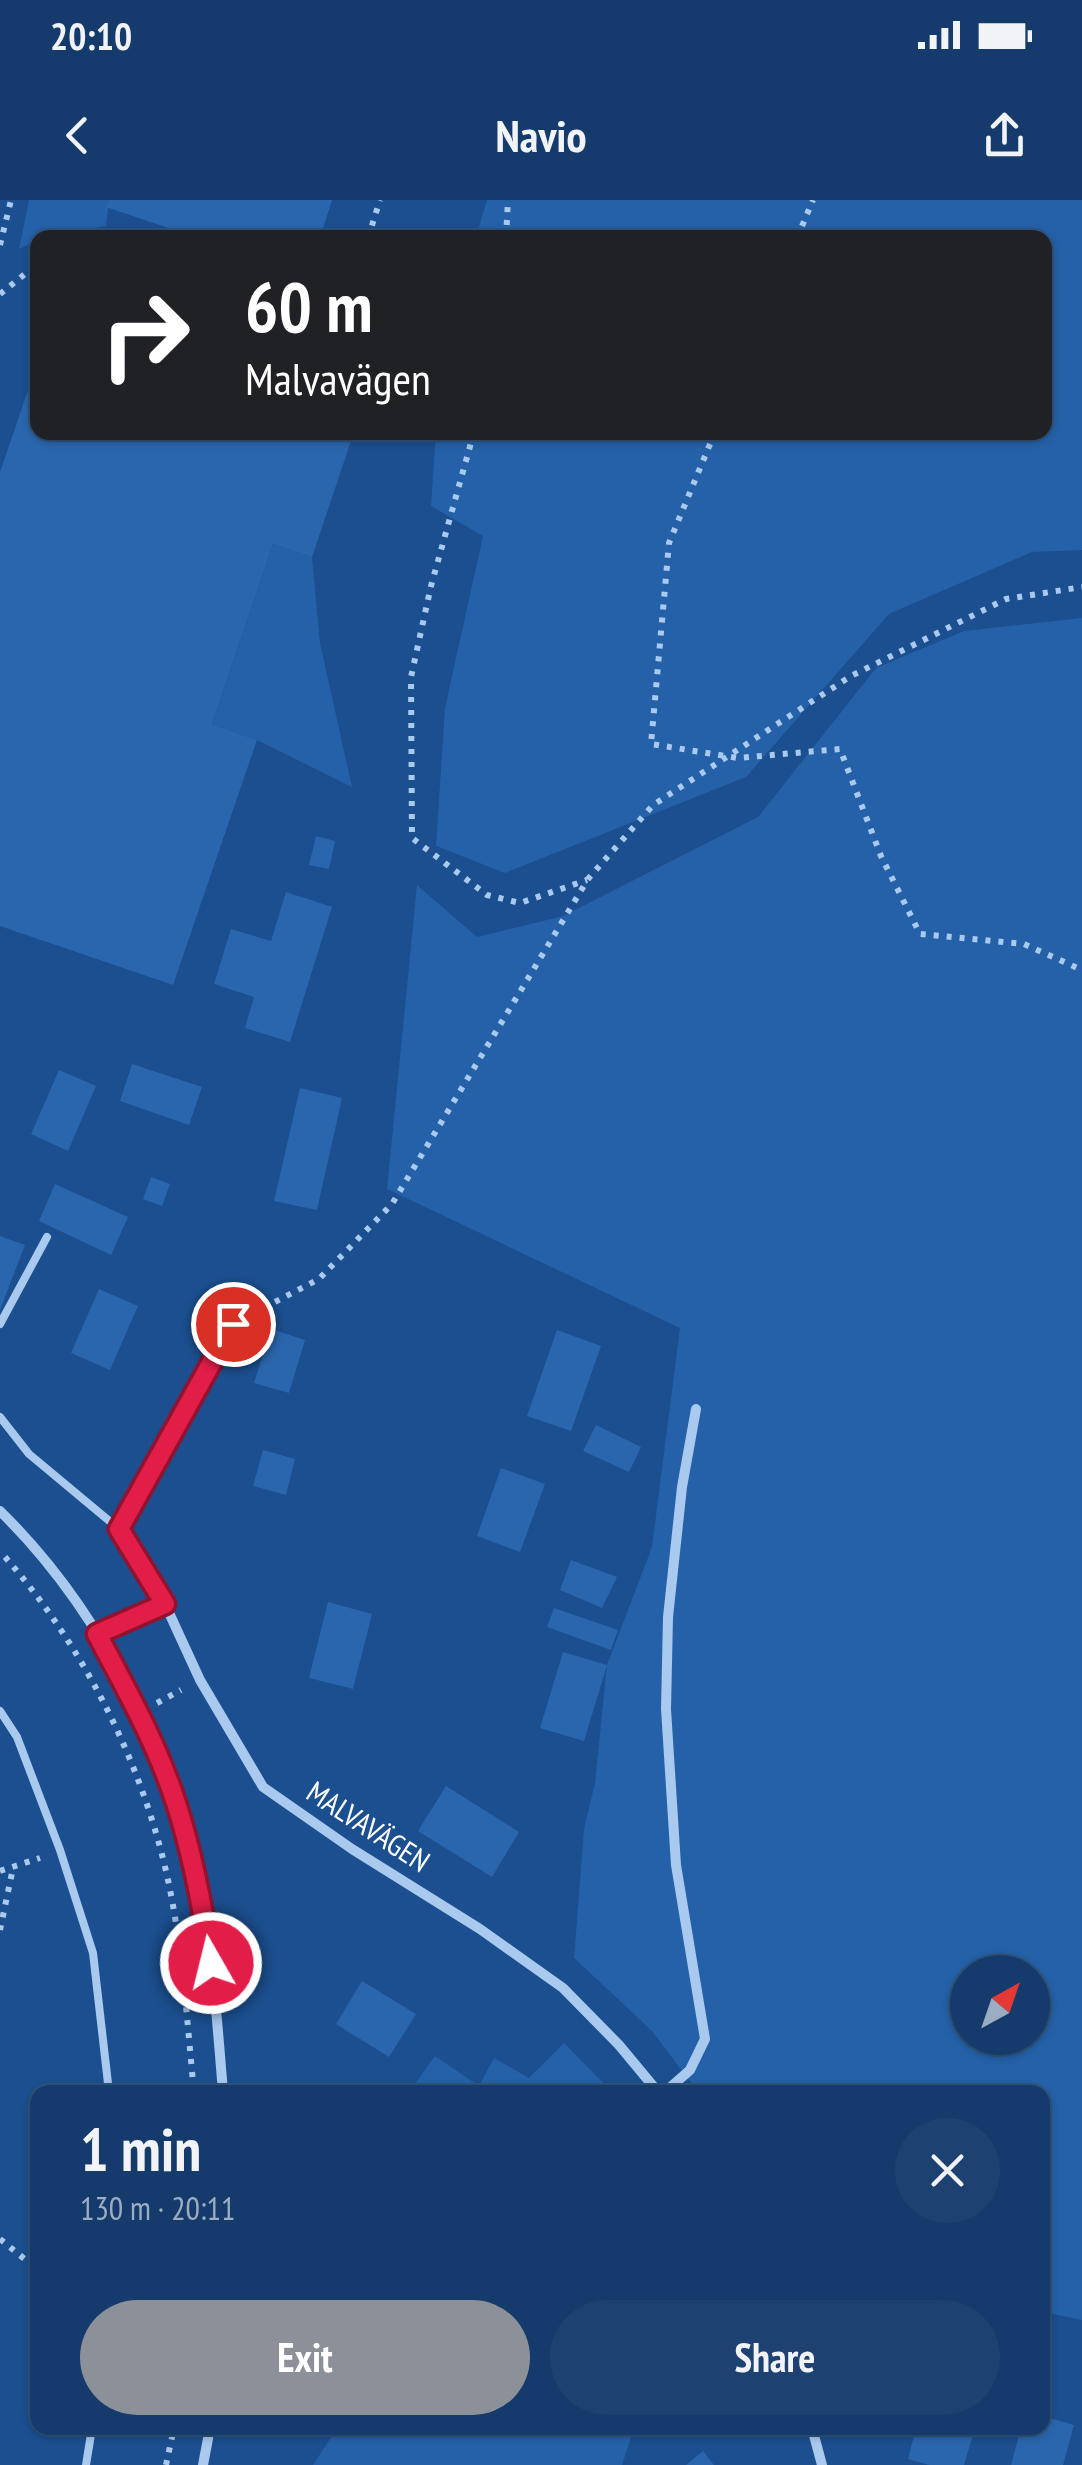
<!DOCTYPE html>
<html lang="en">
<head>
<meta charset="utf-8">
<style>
  body { margin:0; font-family:"PT Sans Narrow",sans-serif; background:#1d4271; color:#f1f3f6; height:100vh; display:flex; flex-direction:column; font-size:38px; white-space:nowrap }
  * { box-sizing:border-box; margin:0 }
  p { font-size:32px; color:#9dadc1 }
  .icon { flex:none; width:55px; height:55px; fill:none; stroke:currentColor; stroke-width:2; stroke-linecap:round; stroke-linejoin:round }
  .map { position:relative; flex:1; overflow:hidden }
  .side { position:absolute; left:30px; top:1885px; width:1020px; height:350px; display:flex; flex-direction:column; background:#143b6b; border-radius:20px; box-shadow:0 2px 8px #0004,0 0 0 2px #33557e }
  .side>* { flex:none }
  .banner { position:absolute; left:30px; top:30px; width:1022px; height:210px; border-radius:20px; box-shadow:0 2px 8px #0004,0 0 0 2px #33557e; background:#202124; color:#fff; overflow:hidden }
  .needle { width:65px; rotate:40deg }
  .tools { position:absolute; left:950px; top:1755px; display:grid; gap:20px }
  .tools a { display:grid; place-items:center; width:100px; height:100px; border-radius:50%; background:#143b6b; box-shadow:0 2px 8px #0004,0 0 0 2px #33557e; font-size:50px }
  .pin { position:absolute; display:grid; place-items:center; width:85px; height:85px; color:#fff; margin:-42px; border:5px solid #fff; border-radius:50%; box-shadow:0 2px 10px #0007 }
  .me { position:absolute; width:110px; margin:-55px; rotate:352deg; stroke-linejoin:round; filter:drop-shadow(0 0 8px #0008) }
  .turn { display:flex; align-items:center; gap:35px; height:210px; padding:0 50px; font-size:45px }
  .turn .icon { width:130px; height:130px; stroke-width:2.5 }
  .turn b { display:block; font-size:70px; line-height:85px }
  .round { display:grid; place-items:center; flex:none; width:105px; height:105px; border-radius:52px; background:#1d4271 }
  .headline { display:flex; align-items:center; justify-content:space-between; height:170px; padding:0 50px }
  h1 { font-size:60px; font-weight:700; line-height:75px }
  .cta { display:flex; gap:20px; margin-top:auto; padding:20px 50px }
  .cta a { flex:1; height:115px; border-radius:60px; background:#8c9099; color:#fff; font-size:40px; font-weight:700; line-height:115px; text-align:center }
  .cta a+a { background:#1d4271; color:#f1f3f6 }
  .status { display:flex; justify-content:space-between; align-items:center; height:70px; padding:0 50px; background:#143b6b; direction:ltr }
  .status svg { height:28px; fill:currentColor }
  header { display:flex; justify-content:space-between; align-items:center; height:130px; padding:0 50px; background:#143b6b; font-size:45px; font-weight:700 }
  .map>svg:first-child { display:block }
  .green { fill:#2461a8; fill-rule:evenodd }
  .building { fill:#2a66ad }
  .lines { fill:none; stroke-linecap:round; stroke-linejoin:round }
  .path { stroke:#a9c9ee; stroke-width:6; stroke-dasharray:5 8; stroke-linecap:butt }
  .service { stroke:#a9c9ee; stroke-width:8 }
  .minor { stroke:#a9c9ee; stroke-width:10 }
  .route-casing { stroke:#92132f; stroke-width:25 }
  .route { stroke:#e11d48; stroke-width:18 }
  .labels { text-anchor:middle; stroke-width:10; stroke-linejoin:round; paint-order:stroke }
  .street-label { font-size:30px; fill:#fff; stroke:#1b4f8f }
</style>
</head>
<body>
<div class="status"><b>20:10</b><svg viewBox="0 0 49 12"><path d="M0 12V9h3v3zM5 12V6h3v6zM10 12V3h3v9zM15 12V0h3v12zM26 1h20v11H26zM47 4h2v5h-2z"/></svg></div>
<header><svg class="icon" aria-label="back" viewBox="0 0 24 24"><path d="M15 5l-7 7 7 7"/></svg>Navio<svg class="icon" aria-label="share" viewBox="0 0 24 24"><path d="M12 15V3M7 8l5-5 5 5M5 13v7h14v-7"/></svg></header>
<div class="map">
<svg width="1082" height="2265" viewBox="0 0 1082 2265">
  <rect width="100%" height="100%" fill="#1b4f8f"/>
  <g class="green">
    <polygon points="29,0 109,0 106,26 38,38 37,41 19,49"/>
    <polygon points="487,0 1082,0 1082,350 1032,352 889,414 746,577 505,673 436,646 445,508 483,336 431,306 436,233 1045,232 1045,38 476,37"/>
    <polygon points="273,344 312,357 320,443 352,587 257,540 212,524"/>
    <path d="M1082 418V2120L1043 2112 1042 1892H698L652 1831 574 1758 584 1629 595 1583 607 1465 652 1347 680 1128 387 989 417 685 477 737 563 716 758 617 876 468 964 431ZM968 1772H1032V1838H968Z"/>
    <polygon points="564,1843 612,1892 409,1892 435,1856 479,1886 494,1858 529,1878"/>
    <polygon points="337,2228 634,2228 622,2265 313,2265"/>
  </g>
  <g class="building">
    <polygon points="109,0 332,0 320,38 198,38 106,7"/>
    <polygon points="37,164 38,232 354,232 312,357 273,344 212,524 257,540 173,785 0,726 0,272"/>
    <polygon points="316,636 335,641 329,669 309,665"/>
    <polygon points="286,692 332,707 290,842 245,828 254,797 214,784 231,729 271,741"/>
    <polygon points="132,864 202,887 189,925 120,901"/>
    <polygon points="59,870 96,886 68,951 31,934"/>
    <polygon points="300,888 342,898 317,1010 274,1001"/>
    <polygon points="151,977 170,984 162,1006 143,999"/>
    <polygon points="55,984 128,1017 111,1055 39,1021"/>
    <polygon points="0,1036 25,1045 0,1110"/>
    <polygon points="99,1089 138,1106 110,1170 71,1153"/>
    <polygon points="271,1129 305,1140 289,1193 254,1183"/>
    <polygon points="557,1130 601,1146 571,1231 527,1216"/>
    <polygon points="596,1225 641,1247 629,1272 583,1251"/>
    <polygon points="263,1250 295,1259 286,1295 253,1286"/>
    <polygon points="501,1268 545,1284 520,1352 477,1336"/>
    <polygon points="571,1360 617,1377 602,1408 560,1390"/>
    <polygon points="328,1402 372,1414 353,1489 309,1478"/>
    <polygon points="554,1408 618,1430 611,1450 547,1427"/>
    <polygon points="563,1452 607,1465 584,1541 540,1528"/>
    <polygon points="446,1586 519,1632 492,1677 418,1631"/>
    <polygon points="362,1781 416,1814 389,1857 336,1824"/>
    <polygon points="1042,2216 1074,2225 1063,2265 1011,2265 1021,2228 1042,2228"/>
    <polygon points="916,2228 975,2228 964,2265 929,2265 908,2259"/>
    <polygon points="703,2251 714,2265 686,2265"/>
  </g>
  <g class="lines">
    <g class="path">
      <polyline points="368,38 380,0"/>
      <polyline points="506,38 508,0"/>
      <polyline points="797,38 813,0"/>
      <polyline points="0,45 11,0"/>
      <polyline points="0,94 25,74 38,69"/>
      <polyline points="474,232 431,386 411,477 412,638 487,695 520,703 587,680"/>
      <polyline points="715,232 669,343 651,544 738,558 840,549 881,656 920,734 1024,744 1082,770"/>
      <polyline points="252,1114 319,1079 392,1004 588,679 653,605 851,476 1006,399 1082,387"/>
      <path d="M5 1357C78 1440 133 1545 161 1651 182 1729 186 1813 194 1892"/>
      <polyline points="157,1503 181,1490"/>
      <polyline points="0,1671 40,1658"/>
      <polyline points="0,1730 13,1668"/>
      <polyline points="0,2039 38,2070"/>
      <polyline points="166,2265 174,2228"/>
    </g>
    <g class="service">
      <polyline points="0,1124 47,1037"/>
      <polyline points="0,1217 29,1254 119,1329"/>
      <polyline points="165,1404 119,1329 233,1124"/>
      <polyline points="0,1511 17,1537 60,1650 93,1753 109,1892"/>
      <polyline points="86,2265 92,2228"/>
    </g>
    <g class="minor">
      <path d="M0 1311C107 1416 177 1565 203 1711 214 1771 218 1832 223 1892"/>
      <polyline points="97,1434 165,1404 200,1480 263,1587 352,1649 480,1729 563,1788 619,1845 658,1892"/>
      <polyline points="665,1892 690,1870 705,1839 676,1665 666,1509 668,1417 682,1287 696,1209"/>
      <polyline points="812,2228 822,2265"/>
      <polyline points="203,2265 210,2228"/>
    </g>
  </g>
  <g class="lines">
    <g class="route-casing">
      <path id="route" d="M211 1763C203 1709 193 1655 176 1603 157 1544 126 1489 97 1434L165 1404 119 1329 233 1124"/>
    </g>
    <use href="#route" class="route"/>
  </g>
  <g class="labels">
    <g class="street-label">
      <text transform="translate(368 1627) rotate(33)" y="10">MALVAVÄGEN</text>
    </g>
  </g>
</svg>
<div class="tools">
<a><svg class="needle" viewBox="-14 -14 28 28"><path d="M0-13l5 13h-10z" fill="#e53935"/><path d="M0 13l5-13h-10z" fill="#9dadc1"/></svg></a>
</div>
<div class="pin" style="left:233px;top:1124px;background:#d93025"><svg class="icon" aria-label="arrive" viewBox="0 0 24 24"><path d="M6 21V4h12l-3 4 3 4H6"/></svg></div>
<svg class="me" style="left:211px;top:1763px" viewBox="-20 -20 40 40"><circle r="17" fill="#e11d48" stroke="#fff" stroke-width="3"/><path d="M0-11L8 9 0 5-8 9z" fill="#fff"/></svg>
<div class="banner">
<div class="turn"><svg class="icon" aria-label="right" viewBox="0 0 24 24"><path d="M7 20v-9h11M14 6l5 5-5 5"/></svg><div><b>60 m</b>Malvavägen</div></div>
</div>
<section class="side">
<div class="headline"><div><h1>1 min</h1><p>130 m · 20:11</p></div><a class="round"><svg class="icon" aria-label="close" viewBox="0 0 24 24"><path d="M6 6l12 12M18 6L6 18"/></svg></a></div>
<div class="cta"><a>Exit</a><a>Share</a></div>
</section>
</div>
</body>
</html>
